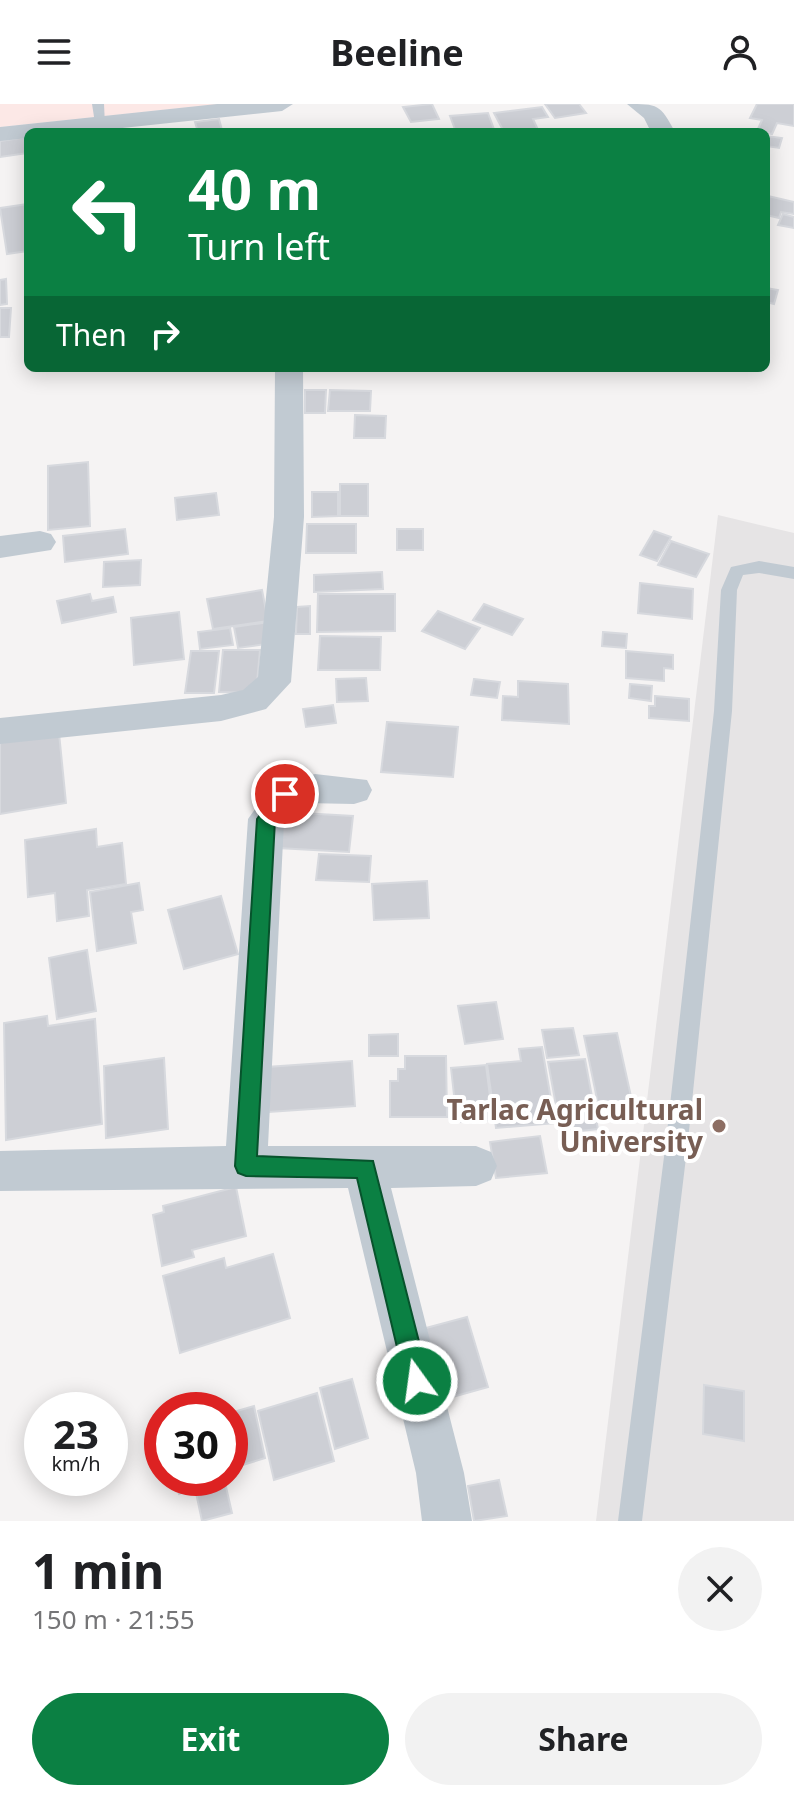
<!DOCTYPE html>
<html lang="en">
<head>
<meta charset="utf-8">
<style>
  body { margin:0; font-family:"Noto Sans",sans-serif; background:#f2f2f2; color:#202124; height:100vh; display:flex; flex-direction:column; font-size:30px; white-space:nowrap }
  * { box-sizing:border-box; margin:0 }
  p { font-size:26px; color:#757577 }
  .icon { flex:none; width:44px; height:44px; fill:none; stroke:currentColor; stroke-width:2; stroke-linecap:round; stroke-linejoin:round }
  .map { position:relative; height:1417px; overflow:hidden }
  .sheet { display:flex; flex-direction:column; background:#fff; flex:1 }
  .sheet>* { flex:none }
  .hud { position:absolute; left:24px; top:24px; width:746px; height:244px; border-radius:12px; box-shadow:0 4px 20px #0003; background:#0b8043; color:#fff; overflow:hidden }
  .speed { position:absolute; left:24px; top:1288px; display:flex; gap:16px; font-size:40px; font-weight:700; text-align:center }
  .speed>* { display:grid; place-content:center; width:104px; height:104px; border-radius:50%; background:#fff; box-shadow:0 4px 20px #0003; line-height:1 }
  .speed small { font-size:20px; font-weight:400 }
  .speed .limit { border:12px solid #d22; background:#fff; color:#111 }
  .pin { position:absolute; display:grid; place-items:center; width:68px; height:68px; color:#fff; margin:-34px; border:4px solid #fff; border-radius:50%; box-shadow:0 2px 8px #0007 }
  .me { position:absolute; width:88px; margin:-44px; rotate:346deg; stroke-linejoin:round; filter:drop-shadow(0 0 6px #0008) }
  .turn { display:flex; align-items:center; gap:28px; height:168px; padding:0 32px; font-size:36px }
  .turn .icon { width:104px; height:104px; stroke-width:2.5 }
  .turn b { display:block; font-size:56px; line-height:68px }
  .then { display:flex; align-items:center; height:76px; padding:0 32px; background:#0003; gap:16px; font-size:30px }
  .round { display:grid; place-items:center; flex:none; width:84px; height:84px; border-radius:42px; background:#f2f2f2 }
  .overview { display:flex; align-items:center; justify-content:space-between; height:136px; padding:0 32px }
  h1 { font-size:48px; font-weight:700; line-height:60px }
  .primary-button { display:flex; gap:16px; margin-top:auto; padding:16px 32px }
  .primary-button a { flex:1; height:92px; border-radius:48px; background:#0b8043; color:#fff; font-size:32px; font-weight:700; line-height:92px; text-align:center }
  .primary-button a+a { background:#f2f2f2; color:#202124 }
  header { display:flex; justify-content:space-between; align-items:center; height:104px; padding:0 32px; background:#fff; font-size:36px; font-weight:700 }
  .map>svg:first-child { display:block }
  .education { fill:#e6e4e5 }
  .medical { fill:#fce8e6 }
  .building { fill:#cdcfd5; stroke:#d7d9de; stroke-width:2 }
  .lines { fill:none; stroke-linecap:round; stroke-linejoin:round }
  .service { fill:#c1cad2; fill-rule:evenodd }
  .minor { fill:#c1cad2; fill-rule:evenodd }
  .route { fill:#0b8043; stroke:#07532c; stroke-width:2 }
  .education-dot { fill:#8d6e63; stroke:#fff; stroke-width:3 }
  .labels { text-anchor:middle; stroke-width:8; stroke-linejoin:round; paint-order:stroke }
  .education-label { font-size:28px; font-weight:bold; fill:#785e54; stroke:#fff; text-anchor:end }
</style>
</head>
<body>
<header><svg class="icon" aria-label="menu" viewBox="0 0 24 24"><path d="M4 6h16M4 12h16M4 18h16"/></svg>Beeline<svg class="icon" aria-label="person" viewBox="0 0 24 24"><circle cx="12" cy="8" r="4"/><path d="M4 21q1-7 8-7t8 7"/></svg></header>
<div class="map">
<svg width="794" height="1417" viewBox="0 0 794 1417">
  <rect width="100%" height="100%" fill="#f5f3f3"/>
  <polygon class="education" points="718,411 794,429 794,1417 596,1417"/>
  <polygon class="medical" points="0,0 220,0 0,23"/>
  <g class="building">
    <polygon points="432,0 439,15 411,18 403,3"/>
    <polygon points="545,0 579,0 586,9 555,14"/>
    <polygon points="757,0 794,0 794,22 777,19 772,30 757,27 762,16 750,14"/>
    <polygon points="542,3 548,13 533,15 539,28 504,28 494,9"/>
    <polygon points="488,9 495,28 456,28 450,12"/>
    <polygon points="219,15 222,26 198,28 195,18"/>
    <polygon points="766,32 782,34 779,44 766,42"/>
    <polygon points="27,33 28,49 0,53 0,37"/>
    <polygon points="768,92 794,98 794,110 781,108 779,114 766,111"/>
    <polygon points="28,100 28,147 7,150 0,104"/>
    <polygon points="783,110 794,113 794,124 778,121"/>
    <polygon points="6,175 7,200 0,201 0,176"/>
    <polygon points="766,184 778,186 774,200 766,198"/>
    <polygon points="0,204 11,204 9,233 0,233"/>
    <polygon points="305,286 326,286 325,309 305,309"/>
    <polygon points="330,286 371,287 370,307 328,307"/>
    <polygon points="355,311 386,312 385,334 354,334"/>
    <polygon points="88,358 90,422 48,426 48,362"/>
    <rect x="340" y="380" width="28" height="32"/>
    <polygon points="312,388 338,388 338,412 312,413"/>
    <polygon points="216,389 219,411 177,416 175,394"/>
    <polygon points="307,420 356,420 356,449 306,449"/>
    <polygon points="125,425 128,450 65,458 63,432"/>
    <rect x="397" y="425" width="26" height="21"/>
    <polygon points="654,427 671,433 657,457 640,451"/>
    <polygon points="671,437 709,450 696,473 658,461"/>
    <polygon points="141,456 140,481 103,483 104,458"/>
    <polygon points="382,468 383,485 314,488 314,471"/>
    <polygon points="640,479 693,485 692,515 638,509"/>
    <polygon points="262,486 268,517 213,525 207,495"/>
    <polygon points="90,490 92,497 113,493 116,508 62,519 57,497"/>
    <polygon points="318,490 395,490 395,527 317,528"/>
    <polygon points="484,500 523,515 512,531 473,516"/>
    <polygon points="310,502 310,530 296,530 297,503"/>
    <polygon points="438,507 480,524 465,545 422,527"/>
    <polygon points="179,508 184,555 134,561 131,514"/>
    <polygon points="269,518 273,539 238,544 234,523"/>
    <polygon points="230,524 233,541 200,545 198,528"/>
    <polygon points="603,528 627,530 626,544 602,542"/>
    <polygon points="320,532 381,533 380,566 318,566"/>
    <polygon points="223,546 260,546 256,589 219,588"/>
    <polygon points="191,547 219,547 214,589 185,589"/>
    <polygon points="626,547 673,551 673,565 664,564 664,577 626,574"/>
    <polygon points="366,574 368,597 337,598 336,575"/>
    <polygon points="474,575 500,578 497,594 471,591"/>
    <polygon points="518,577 568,580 569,620 502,616 503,592 518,593"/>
    <polygon points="630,580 652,582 651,597 629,594"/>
    <polygon points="655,592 689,595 689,617 649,614 649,602 655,602"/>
    <polygon points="333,601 336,619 306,623 303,605"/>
    <polygon points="387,618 458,623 453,673 381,668"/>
    <polygon points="59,629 66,699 0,710 0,638"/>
    <polygon points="283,708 353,712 349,748 278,744"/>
    <polygon points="96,725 97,743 122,739 126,780 87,786 89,812 57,817 55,789 28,793 25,736"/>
    <polygon points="319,750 371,752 369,778 316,776"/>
    <polygon points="427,777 429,814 374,816 372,780"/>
    <polygon points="139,779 143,806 131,808 136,839 97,847 90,788"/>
    <polygon points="221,792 238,850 184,865 168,806"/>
    <polygon points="87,846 96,907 57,915 49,854"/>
    <polygon points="496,898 503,935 465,940 458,902"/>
    <polygon points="47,912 48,922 95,915 102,1020 6,1036 4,919"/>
    <polygon points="573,924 579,951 547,954 542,926"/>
    <polygon points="617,929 632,997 598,1000 584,932"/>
    <polygon points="398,930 398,952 369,952 369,931"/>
    <polygon points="542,943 555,1019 496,1024 487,960 521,957 519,945"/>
    <polygon points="405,952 446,952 447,1013 390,1013 390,977 398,977 398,965 405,965"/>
    <polygon points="164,954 168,1025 106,1034 104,962"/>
    <polygon points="585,955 598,1025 561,1029 548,958"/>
    <polygon points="352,957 355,1002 269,1008 267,963"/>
    <polygon points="486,961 493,1016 457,1018 451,964"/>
    <polygon points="540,1032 547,1069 496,1074 490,1038"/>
    <polygon points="236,1083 246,1132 192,1146 194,1153 162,1162 153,1111 164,1108 163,1102"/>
    <polygon points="273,1150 290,1214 180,1249 163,1172 224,1154 226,1164"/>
    <polygon points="467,1213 488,1283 431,1299 411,1228"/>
    <polygon points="352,1275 368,1334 335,1345 320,1284"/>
    <polygon points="704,1281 744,1287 744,1337 703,1330"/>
    <polygon points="317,1289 334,1357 274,1376 258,1307"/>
    <polygon points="254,1302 265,1354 230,1365 230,1309"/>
    <polygon points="175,1374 224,1374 232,1409 202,1417 195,1384 179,1390"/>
    <polygon points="499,1376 507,1412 474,1417 468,1382"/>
  </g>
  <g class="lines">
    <g class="service">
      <polygon points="92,0 104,0 105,21 95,19"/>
      <polygon points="759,457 794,463 794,475 759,469 743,471 737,486 732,607 688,1037 642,1417 618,1417 666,1037 714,607 721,486 731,463"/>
    </g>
    <g class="minor">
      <polygon points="217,0 293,0 282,7 85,28 28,28 28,34 0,37 0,23"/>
      <path d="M627 0C658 0 660 0 675 28H651L644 14Z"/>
      <polygon points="275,264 303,264 304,413 291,578 266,605 221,617 0,640 0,614 221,591 243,586 258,573 274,413"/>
      <polygon points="40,427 51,430 56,438 51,446 0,454 0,432"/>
      <polygon points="315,670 367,676 372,686 367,696 354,700 304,699 284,717 268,1042 476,1042 491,1048 497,1062 491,1076 476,1082 391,1084 464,1369 472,1417 422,1417 416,1369 348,1084 0,1087 0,1047 226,1042 248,715 271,683"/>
    </g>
  </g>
  <polygon class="route" points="285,682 294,690 275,716 257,1052 373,1057 429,1277 426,1286 417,1289 409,1286 405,1277 357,1074 246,1072 238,1069 235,1062 257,715 279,684"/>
  <circle class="education-dot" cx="719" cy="1022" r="8"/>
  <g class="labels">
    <g class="education-label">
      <text x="703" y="1016">Tarlac Agricultural<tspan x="703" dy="32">University</tspan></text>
    </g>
  </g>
</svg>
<div class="speed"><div>23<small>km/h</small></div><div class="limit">30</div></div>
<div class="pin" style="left:285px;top:690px;background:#d93025"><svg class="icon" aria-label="arrive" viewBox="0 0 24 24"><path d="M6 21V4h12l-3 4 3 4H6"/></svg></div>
<svg class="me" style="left:417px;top:1277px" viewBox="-20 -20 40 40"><circle r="17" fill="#0b8043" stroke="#fff" stroke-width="3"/><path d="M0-11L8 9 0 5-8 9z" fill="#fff"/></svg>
<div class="hud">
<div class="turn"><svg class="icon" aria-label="left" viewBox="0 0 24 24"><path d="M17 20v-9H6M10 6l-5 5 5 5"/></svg><div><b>40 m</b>Turn left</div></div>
<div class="then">Then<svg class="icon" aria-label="right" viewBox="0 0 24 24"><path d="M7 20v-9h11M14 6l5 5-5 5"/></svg></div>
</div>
</div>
<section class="sheet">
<div class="overview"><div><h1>1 min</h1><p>150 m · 21:55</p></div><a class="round"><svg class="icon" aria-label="close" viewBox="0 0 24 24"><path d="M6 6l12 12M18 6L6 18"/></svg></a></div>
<div class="primary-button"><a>Exit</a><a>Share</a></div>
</section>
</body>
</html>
